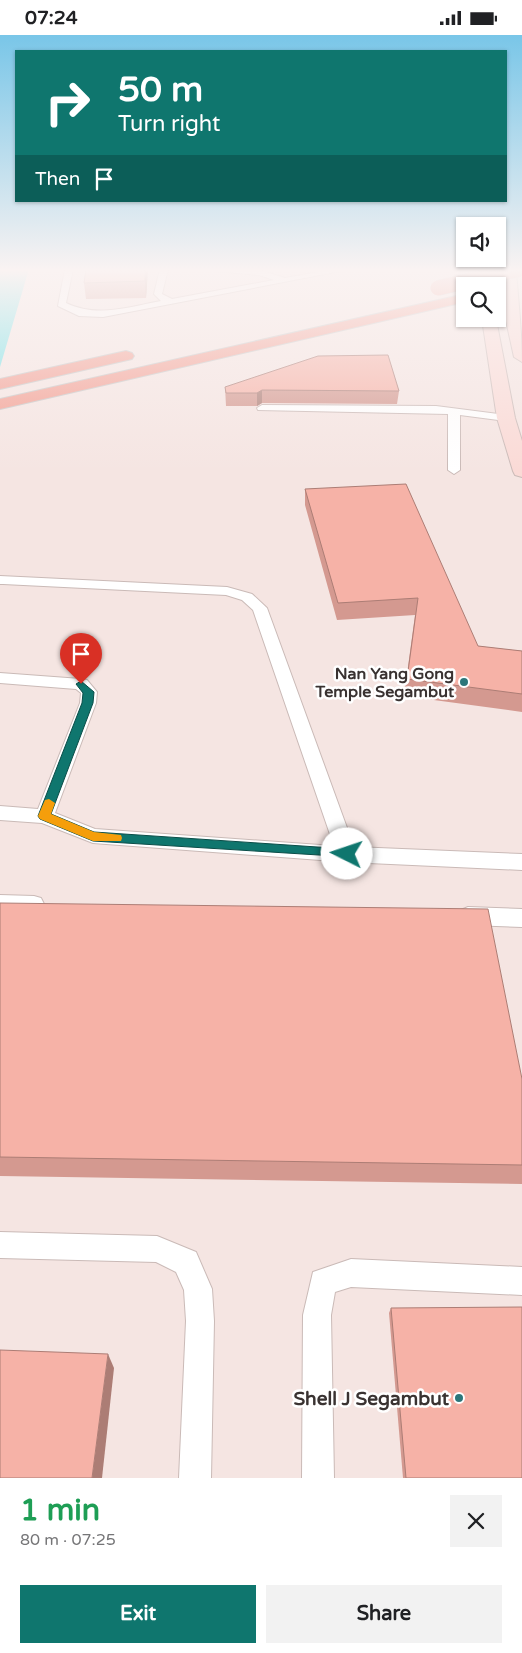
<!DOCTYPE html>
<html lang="en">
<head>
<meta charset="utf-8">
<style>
  body { margin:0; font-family:"Varela Round",sans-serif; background:#f2f2f2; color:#202124; height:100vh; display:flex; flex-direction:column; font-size:19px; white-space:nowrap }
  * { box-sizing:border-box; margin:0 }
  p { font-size:16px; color:#757577 }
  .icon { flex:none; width:28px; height:28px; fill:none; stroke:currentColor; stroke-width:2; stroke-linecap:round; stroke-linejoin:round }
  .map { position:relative; height:1443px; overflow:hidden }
  .panel { display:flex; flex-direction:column; background:#fff; flex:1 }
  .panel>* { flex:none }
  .banner { position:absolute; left:15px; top:15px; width:492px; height:152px; border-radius:0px; box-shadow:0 1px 4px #0004; background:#0f766e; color:#fff; overflow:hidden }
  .tools { position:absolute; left:456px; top:182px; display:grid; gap:10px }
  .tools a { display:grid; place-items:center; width:50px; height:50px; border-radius:0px; background:#fff; box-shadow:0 1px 4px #0004; font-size:25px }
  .pin { position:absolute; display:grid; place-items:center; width:42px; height:42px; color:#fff; margin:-51px -21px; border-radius:50% 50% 50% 0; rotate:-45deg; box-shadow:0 0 5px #0007 }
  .pin .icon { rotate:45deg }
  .me { position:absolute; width:55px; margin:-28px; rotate:274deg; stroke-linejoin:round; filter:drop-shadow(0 0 4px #0008) }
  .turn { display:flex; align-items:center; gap:18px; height:105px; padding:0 20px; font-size:22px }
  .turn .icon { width:65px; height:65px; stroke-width:2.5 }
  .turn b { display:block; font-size:35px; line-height:42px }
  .then { display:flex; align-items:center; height:48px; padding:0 20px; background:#0003; gap:10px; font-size:19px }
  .round { display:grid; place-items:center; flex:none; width:52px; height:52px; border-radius:0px; background:#f2f2f2 }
  .headline { display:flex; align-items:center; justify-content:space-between; height:85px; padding:0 20px }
  h1 { font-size:30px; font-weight:700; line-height:38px; color:#1e9e55 }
  .action { display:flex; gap:10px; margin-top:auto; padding:10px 20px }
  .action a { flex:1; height:58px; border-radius:0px; background:#0f766e; color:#fff; font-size:20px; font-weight:700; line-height:58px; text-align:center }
  .action a+a { background:#f2f2f2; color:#202124 }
  .status { display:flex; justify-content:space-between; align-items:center; height:35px; padding:0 25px; background:#fff; direction:ltr }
  .status svg { height:14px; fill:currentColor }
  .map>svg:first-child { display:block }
  .water { fill:#73e2e8 }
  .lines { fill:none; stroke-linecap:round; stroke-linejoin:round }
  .service-casing { stroke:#cabab7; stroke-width:2 }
  .secondary-casing { stroke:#cabab7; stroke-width:2 }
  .trunk-casing { stroke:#c8c6c5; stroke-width:2 }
  .service { fill:#fff; fill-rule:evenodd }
  .secondary { fill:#fadad6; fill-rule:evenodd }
  .trunk { fill:#f29e92; fill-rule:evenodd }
  .trunk-bridge-casing { stroke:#c8c6c5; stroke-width:16; stroke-linecap:butt }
  .trunk-bridge { stroke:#f29e92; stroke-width:15 }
  .wall { fill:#d49990 }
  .shaded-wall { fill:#ac7d75 }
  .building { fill:#f6b2a7; stroke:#ac7d75 }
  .route { fill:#0f766e; stroke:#0a4d48 }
  .slow { fill:#f59e0b }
  .poi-dot { fill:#2c767a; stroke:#fff; stroke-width:2 }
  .labels { text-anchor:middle; stroke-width:5; stroke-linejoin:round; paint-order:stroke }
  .poi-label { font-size:16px; font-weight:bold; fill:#393231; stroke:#fff; text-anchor:end }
  .near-poi-label { font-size:19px; font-weight:bold; fill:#393231; stroke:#fff; text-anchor:end }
</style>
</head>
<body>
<div class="status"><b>07:24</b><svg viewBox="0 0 49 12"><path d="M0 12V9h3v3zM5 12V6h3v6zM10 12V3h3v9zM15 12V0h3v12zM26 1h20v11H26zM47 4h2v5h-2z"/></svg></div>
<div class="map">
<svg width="522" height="1443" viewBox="0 0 522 1443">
  <rect width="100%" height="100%" fill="#f5e5e2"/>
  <polygon class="water" points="0,234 29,234 0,332"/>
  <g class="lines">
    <g class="service-casing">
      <g id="service">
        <path d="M65 234H73L66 268C97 283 128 272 161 266L154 259 160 234H168L162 259 172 264 274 245 259 240 215 236 211 234 260 235 285 243 335 234H351L103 282 79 281 58 271Z"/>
        <polygon points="262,370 436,371 506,380 512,383 506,386 460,380 460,435 454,439 448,435 448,379 258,375 257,373"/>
        <polygon points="0,541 227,552 252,559 267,573 354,812 522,819 522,835 347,827 93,808 42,788 0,785 0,771 38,774 80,668 81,658 76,654 0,648 0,638 81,644 87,645 97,657 96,668 55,778 95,794 334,811 253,575 242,565 226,560 3,549 0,549"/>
        <polygon points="0,860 34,861 41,863 44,869 41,875 34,877 0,876"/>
        <polygon points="468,872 522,874 522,892 468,890 461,887 458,881 461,875"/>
        <polygon points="0,1197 157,1201 196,1217 212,1254 214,1286 211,1443 179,1443 186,1286 184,1255 176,1237 156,1227 0,1223"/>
        <polygon points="351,1224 522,1232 522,1260 351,1252 335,1257 331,1280 334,1443 302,1443 303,1280 313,1237"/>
      </g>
    </g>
    <g class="secondary-casing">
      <g id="secondary">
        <polygon points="479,234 491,234 493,251 479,251"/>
        <path d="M504 234H516C518 265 522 296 522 327L514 322 505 281Z"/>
        <polygon points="482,284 496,284 515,383 522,406 522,442 515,440 513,436 497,383"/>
      </g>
    </g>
    <g class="trunk-casing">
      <g id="trunk">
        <polygon points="465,259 465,267 0,374 0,364"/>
        <polygon points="126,316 132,318 134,321 132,324 0,354 0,344"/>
      </g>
    </g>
    <use href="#service" class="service"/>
    <use href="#secondary" class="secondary"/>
    <use href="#trunk" class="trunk"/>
    <g class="trunk-bridge-casing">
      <polyline id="trunk-bridge" points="438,253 519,234"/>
    </g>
    <use href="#trunk-bridge" class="trunk-bridge"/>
  </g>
  <g class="wall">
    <polygon points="86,234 148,234 146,263 86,264 84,248"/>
    <polygon points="283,234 309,234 307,235"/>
    <polygon points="225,352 399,356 397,369 262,368 257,371 226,371"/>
    <polygon points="305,454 478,611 522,616 522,677 404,661 415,580 337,585 305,470"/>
    <polygon points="0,868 522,1044 522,1149 0,1141"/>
    <polygon points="391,1273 522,1443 403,1443 389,1278"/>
  </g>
  <g class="shaded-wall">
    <polygon points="145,234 148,234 146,263 145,246"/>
    <polygon points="262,355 262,368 257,371 257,358"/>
    <polygon points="108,1319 114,1333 102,1443 92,1443"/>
  </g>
  <g class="building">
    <polygon points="86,234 145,234 145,246 84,248"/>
    <polygon points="388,320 399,356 262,355 257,358 226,358 225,352 318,321"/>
    <polygon points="406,449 478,611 522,616 522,659 407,644 418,563 338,568 305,454"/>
    <polygon points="0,868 488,874 522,1044 522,1130 0,1122"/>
    <polygon points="522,1272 522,1443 406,1443 391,1273"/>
    <polygon points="0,1315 108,1319 92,1443 0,1443"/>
  </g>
  <linearGradient id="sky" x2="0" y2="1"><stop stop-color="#79c6e8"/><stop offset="0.54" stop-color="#faf3f2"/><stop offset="1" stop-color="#faf3f2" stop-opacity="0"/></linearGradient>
  <rect width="522" height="436" fill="url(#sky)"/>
  <polygon class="route" points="81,646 94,657 93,668 51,779 94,797 347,814 353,819 351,822 93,806 40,784 38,781 82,668 83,658 76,649"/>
  <polygon class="slow" points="49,764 55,768 51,779 94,797 121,800 122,803 121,806 93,806 40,784 38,781 45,765"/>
  <g class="poi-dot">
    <circle cx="464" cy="647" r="5"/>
    <circle cx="459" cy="1363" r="5"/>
  </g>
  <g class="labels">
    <g class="poi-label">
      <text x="454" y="644">Nan Yang Gong<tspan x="454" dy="18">Temple Segambut</tspan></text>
    </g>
    <g class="near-poi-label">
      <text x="449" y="1370">Shell J Segambut</text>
    </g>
  </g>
</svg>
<div class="tools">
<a><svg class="icon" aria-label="sound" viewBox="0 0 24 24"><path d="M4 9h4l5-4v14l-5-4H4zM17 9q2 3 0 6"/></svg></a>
<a><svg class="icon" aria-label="search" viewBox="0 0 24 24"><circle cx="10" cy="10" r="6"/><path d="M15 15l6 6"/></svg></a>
</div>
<div class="pin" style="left:81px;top:649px;background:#d93025"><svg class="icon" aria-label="arrive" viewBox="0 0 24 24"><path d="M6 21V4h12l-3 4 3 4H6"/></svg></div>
<svg class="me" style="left:347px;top:819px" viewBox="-20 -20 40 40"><circle r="19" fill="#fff"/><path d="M0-13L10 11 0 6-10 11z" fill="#0f766e"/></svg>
<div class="banner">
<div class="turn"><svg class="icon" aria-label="right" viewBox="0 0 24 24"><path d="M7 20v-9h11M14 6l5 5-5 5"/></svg><div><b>50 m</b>Turn right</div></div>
<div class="then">Then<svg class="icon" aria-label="arrive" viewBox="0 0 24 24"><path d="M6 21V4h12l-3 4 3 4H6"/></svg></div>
</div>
</div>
<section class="panel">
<div class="headline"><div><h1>1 min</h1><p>80 m · 07:25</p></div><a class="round"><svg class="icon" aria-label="close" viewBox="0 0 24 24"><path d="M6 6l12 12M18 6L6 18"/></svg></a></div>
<div class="action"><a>Exit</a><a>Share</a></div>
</section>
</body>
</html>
